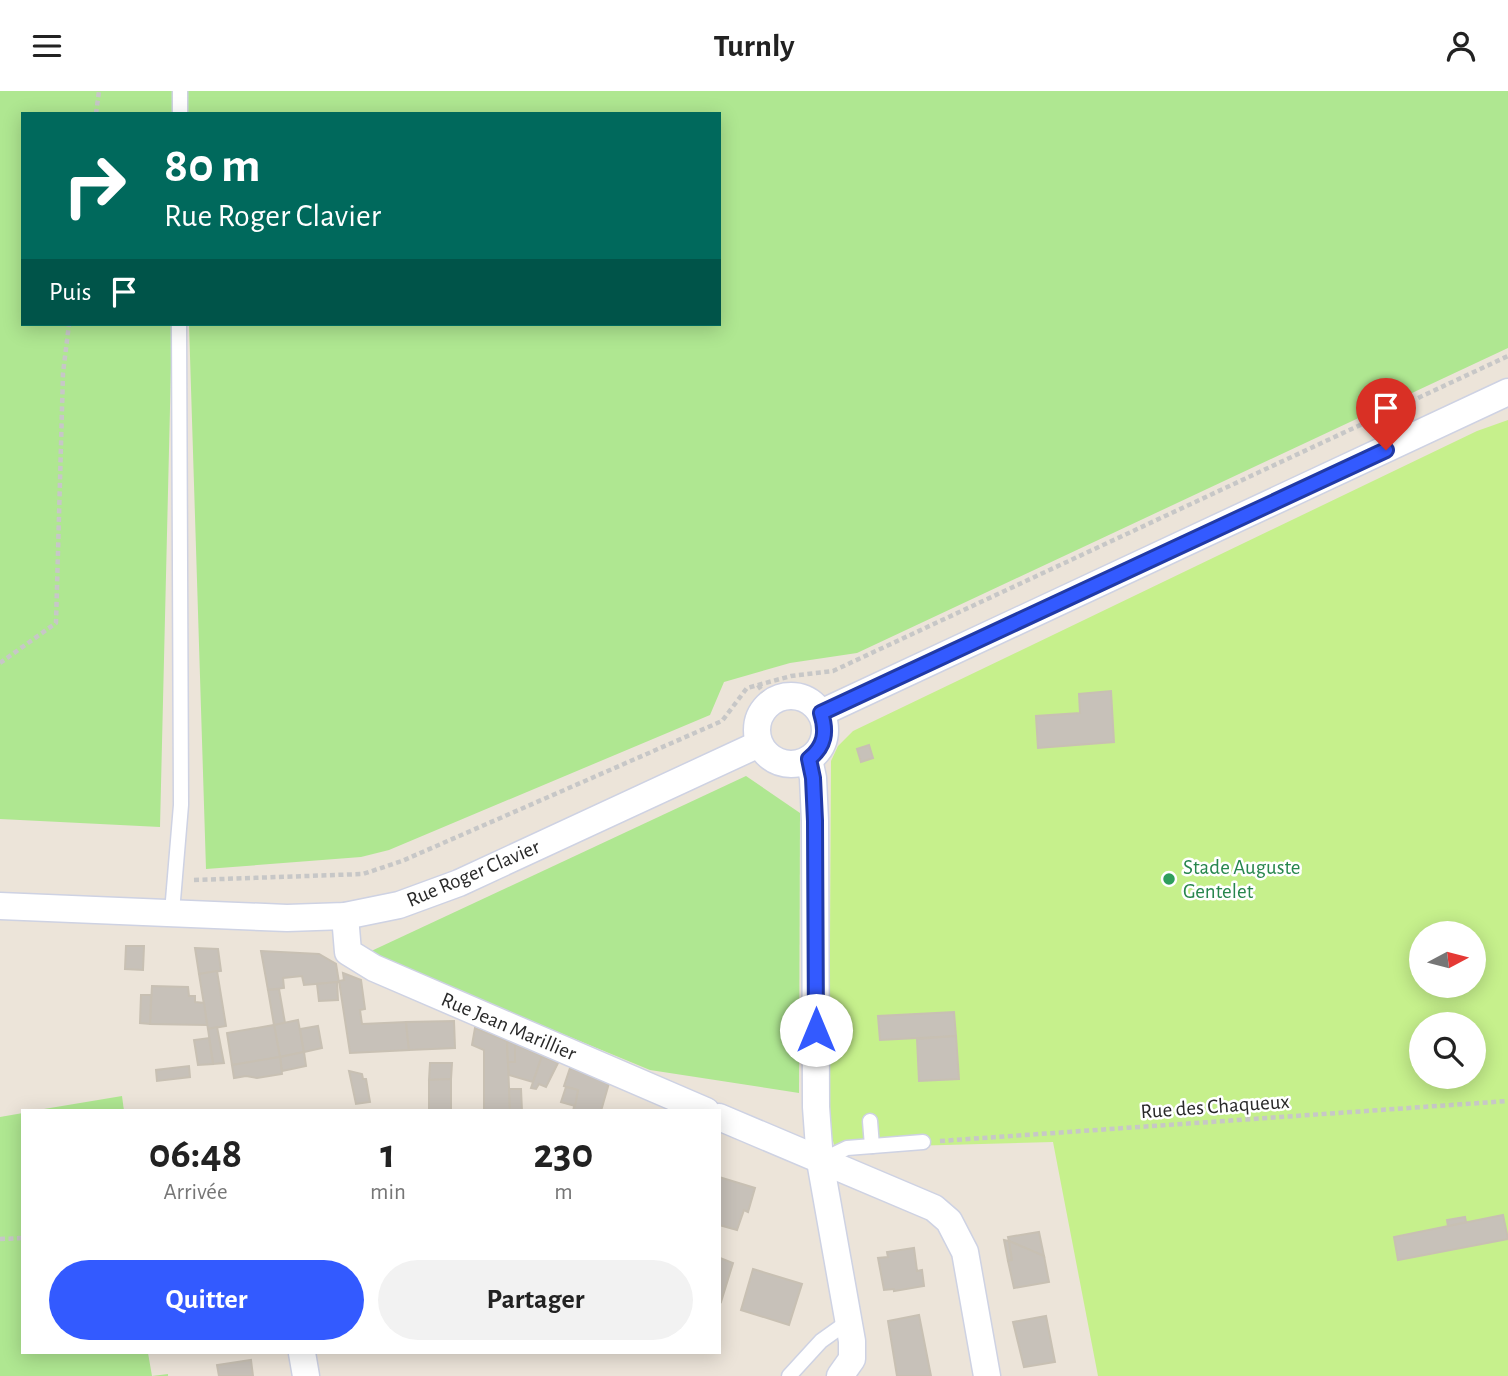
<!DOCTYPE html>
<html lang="fr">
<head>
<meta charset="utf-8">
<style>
  body { margin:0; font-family:"Alegreya Sans",sans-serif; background:#f2f2f2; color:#222; height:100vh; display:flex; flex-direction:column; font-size:26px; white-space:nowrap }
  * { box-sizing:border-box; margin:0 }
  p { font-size:23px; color:#767676 }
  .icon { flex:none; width:38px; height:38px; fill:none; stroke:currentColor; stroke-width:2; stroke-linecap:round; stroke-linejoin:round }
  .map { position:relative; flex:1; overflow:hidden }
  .drawer { position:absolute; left:21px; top:1018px; width:700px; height:245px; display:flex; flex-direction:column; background:#fff; border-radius:0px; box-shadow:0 4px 18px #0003 }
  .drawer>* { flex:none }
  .hud { position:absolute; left:21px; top:21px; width:700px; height:214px; border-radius:0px; box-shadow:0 4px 18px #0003; background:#00695c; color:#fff; overflow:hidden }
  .needle { width:46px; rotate:83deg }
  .tools { position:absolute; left:1409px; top:830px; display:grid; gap:14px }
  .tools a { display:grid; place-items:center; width:77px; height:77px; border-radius:50%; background:#fff; box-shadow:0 4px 18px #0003; font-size:35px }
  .pin { position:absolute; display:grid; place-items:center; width:60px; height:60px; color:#fff; margin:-72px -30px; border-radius:50% 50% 50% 0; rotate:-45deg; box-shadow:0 0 7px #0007 }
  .pin .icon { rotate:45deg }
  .me { position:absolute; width:77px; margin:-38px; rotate:0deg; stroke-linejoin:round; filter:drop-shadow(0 0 5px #0008) }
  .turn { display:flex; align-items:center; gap:24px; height:147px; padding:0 28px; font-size:32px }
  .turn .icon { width:91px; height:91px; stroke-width:2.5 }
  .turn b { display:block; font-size:49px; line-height:60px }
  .then { display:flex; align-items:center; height:66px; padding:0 28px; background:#0003; gap:14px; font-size:26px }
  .eta { display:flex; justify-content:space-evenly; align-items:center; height:119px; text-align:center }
  .eta b { font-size:42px; font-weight:600; line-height:49px }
  .action { display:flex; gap:14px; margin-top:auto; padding:14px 28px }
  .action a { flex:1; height:80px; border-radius:42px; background:#335aff; color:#fff; font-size:28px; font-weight:600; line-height:80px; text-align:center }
  .action a+a { background:#f2f2f2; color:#222 }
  header { display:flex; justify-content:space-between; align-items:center; height:91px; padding:0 28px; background:#fff; font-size:32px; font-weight:600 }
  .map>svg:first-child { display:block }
  .green { fill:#afe791 }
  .pitch { fill:#c6f08c; fill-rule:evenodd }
  .building { fill:#c7c1b9; stroke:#c8c0b3; stroke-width:2 }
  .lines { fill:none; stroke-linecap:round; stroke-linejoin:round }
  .service-casing { stroke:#ced2e3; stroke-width:17 }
  .minor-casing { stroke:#ced2e3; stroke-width:29 }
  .path { stroke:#c7c7c7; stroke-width:4.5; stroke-dasharray:5 3.5; stroke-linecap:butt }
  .service { stroke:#fff; stroke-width:14 }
  .minor { stroke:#fff; stroke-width:26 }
  .route-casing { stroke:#213aa6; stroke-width:18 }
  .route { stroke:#335aff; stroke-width:12 }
  .leisure-dot { fill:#2e9e5b; stroke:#fff; stroke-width:2.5 }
  .labels { text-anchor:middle; stroke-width:5; stroke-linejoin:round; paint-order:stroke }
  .leisure-label { font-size:21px; fill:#27864d; stroke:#fff; text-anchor:start }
  .street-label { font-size:21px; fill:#292929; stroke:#fff }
</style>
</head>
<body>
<header><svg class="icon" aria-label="menu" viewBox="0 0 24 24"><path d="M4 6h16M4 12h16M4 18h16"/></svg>Turnly<svg class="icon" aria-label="person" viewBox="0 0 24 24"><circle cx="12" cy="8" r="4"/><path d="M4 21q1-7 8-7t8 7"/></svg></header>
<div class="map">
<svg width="1508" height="1285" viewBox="0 0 1508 1285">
  <rect width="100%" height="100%" fill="#ece4d9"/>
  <g class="green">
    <polygon points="0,0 178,0 178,23 23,23 23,233 172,233 160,736 0,728"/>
    <polygon points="182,0 1508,0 1508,257 857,562 790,572 724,591 710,624 389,759 361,766 206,778 189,233 719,233 719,23 183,23"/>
    <polygon points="746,685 800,722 799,1002 650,979 367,862"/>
    <polygon points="122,1005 124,1020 32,1020"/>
    <polygon points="23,1022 23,1262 148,1262 152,1285 168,1283 168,1285 0,1285 0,1026"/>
  </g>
  <path class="pitch" d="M1508 329V1285H1098L1053 1051 835 1057 829 1036 831 670 838 655 853 640 1477 340ZM1421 842H1474V894H1421ZM1421 933H1474V985H1421Z"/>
  <g class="building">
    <polygon points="1111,600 1114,651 1038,657 1036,625 1080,622 1079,603"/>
    <polygon points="869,654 873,667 861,671 857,658"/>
    <polygon points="126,855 144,855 143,879 125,878"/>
    <polygon points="195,857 218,858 221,880 199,883"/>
    <polygon points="261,860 319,863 336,873 339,891 304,894 302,885 283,887 284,897 268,899"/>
    <polygon points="217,880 226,935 208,938 199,883"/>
    <polygon points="343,882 361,889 365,918 360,919 362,933 406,931 409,959 350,962 339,890 344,889"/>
    <polygon points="337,891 338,909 319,910 317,893"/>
    <polygon points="152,895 188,896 189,905 195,905 195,911 204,912 207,934 150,933"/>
    <polygon points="279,898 285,932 274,934 268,899"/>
    <polygon points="141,904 151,904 150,933 140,932"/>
    <polygon points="954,921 956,945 880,949 878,925"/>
    <polygon points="298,929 304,961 280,966 274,934"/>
    <polygon points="454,930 455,957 409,959 406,931"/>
    <polygon points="274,934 280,966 232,974 227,942"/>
    <polygon points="318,935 322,957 304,961 300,938"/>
    <polygon points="217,936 224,972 213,973 208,938"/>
    <polygon points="475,937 507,950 510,1020 484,1019 484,959 472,954"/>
    <polygon points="956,945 959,988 919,990 917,948"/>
    <polygon points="209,947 213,973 198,974 194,949"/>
    <polygon points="507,950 515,953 515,971 508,971"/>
    <polygon points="515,953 542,965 533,991 509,984 508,971 515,971"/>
    <polygon points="304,961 306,975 282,980 280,966"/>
    <polygon points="542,965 558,972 546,996 539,993 536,998 531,997"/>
    <polygon points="280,966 282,983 257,987 246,985 234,987 232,974"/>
    <polygon points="430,972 452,972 451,988 429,989"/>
    <polygon points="189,975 190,986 157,990 156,979"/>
    <polygon points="570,977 609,992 601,1020 573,1020 578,999 564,995"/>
    <polygon points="349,980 362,983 363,988 366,988 370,1011 356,1013"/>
    <polygon points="451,988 451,1020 429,1020 429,989"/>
    <polygon points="566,996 578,999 575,1015 561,1011"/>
    <polygon points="509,998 521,998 522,1020 510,1020"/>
    <polygon points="719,1086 755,1097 748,1121 744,1119 737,1139 719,1134"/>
    <polygon points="1503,1124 1508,1148 1398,1169 1394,1146"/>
    <polygon points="1465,1126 1466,1131 1448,1135 1447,1129"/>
    <polygon points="1039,1141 1044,1165 1009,1150 1008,1146"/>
    <polygon points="1004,1149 1009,1150 1012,1169 1008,1170"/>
    <polygon points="1009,1150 1044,1165 1049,1191 1014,1197 1008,1170 1012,1169"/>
    <polygon points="914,1157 917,1180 922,1179 924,1195 894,1200 894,1198 884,1199 878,1167 888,1166 887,1161"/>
    <polygon points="720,1167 733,1172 721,1211 719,1210"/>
    <polygon points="753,1178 802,1193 789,1234 741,1219"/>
    <polygon points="919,1224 931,1285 897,1285 888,1230"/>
    <polygon points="1046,1225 1055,1271 1024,1276 1013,1231"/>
    <polygon points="251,1269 253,1285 219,1285 217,1274"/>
  </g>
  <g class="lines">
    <g class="service-casing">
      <g id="service">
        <polyline points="180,23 180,0"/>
        <polyline points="172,821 181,714 179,233"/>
        <polyline points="870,1030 872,1055"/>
        <polyline points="820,1070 847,1057 923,1051"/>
        <polyline points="789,1285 821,1250 849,1230"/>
      </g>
    </g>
    <g class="minor-casing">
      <g id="minor">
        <circle cx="791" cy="639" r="34"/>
        <polyline points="821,622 1508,301"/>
        <polyline points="809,668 813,687 815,730 816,1016 820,1070 852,1250 852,1268 840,1285"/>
        <polyline points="0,815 287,827 345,825 399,814 459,792 759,653"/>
        <polyline points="345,825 348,861 374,877 706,1020"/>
        <polyline points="719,1026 934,1117 949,1130 965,1161 987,1285"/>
        <polyline points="302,1262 306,1285"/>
      </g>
    </g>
    <g class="path">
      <polyline points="96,23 99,0"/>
      <polyline points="0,572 56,532 63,282 69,233"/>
      <polyline points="758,594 770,611"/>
      <polyline points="194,789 363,783 402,770 722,630 747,597 791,585 833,580 1508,265"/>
      <polyline points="940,1050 1508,1010"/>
      <polyline points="0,1148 23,1147"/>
    </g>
    <use href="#service" class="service"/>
    <use href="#minor" class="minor"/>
  </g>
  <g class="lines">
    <g class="route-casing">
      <path id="route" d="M816 939 815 730 813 687 809 668C825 655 827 641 821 622L1386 359"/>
    </g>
    <use href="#route" class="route"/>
  </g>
  <circle class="leisure-dot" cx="1169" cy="788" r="7"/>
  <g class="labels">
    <g class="leisure-label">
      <text x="1183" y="783">Stade Auguste<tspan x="1183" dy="24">Gentelet</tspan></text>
    </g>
    <g class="street-label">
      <text transform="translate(473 782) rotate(-23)" y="7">Rue Roger Clavier</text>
      <text transform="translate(509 935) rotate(23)" y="7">Rue Jean Marillier</text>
      <text transform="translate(1215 1015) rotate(-4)" y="7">Rue des Chaqueux</text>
    </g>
  </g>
</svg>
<div class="tools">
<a><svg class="needle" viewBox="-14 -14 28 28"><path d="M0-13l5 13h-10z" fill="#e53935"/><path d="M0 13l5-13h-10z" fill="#767676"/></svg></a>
<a><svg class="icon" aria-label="search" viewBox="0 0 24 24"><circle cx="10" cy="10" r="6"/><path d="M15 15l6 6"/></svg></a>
</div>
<div class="pin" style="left:1386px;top:359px;background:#d93025"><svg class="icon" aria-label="arrive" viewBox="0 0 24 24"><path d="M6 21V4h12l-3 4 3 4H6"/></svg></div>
<svg class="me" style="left:816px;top:939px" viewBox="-20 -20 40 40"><circle r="19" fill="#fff"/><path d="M0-13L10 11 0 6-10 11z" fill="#335aff"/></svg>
<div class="hud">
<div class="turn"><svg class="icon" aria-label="right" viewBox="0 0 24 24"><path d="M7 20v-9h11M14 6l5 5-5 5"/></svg><div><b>80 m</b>Rue Roger Clavier</div></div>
<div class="then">Puis<svg class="icon" aria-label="arrive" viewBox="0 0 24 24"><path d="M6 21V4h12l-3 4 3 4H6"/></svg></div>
</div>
<section class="drawer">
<div class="eta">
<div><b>06:48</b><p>Arrivée</p></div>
<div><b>1</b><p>min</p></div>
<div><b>230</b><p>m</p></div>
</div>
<div class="action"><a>Quitter</a><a>Partager</a></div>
</section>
</div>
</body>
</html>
